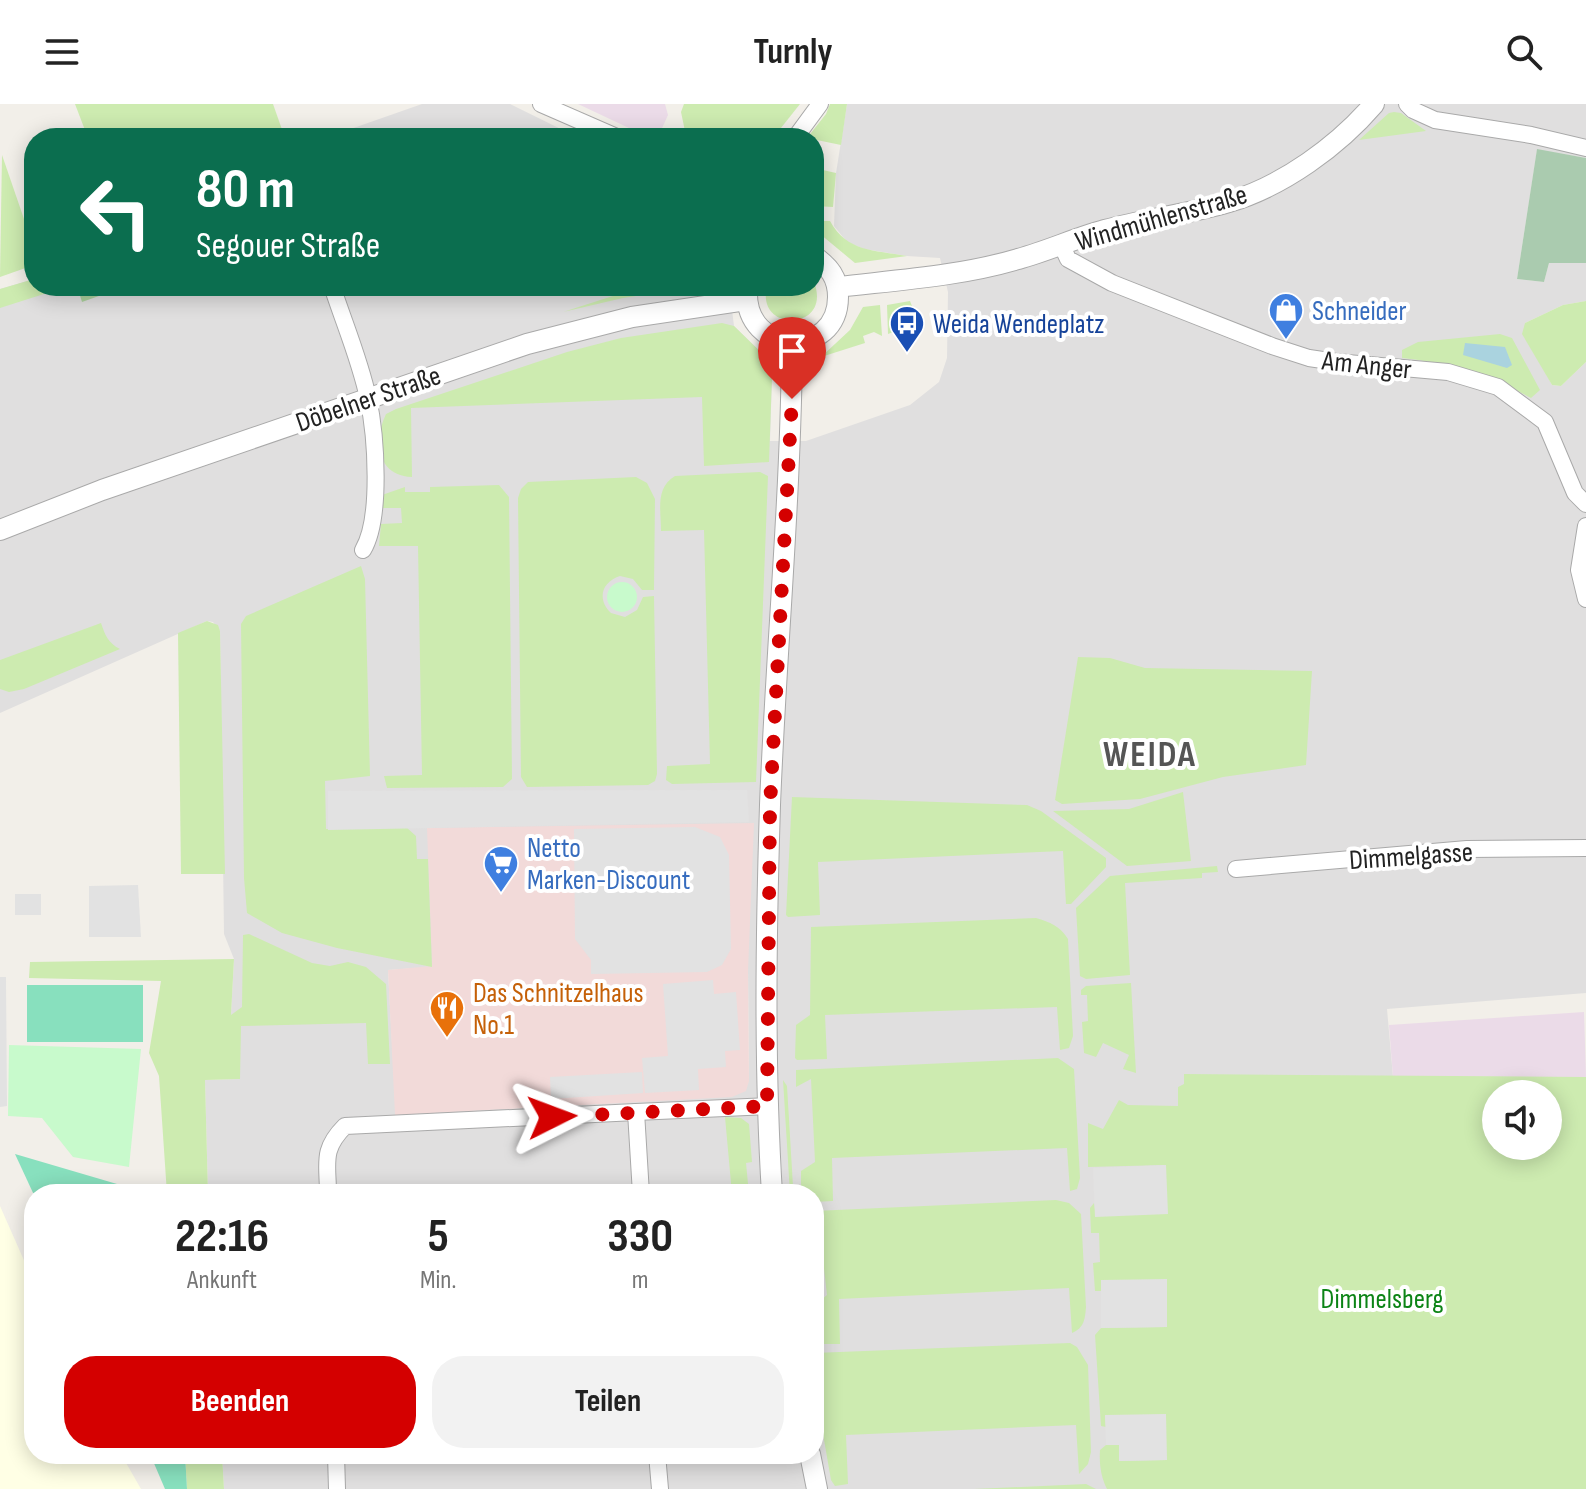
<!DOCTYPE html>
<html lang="de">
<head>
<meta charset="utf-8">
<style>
  body { margin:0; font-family:"Sofia Sans Condensed",sans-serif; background:#f2f2f2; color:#222; height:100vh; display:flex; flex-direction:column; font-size:30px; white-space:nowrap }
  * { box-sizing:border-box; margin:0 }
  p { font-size:26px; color:#767676 }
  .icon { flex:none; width:44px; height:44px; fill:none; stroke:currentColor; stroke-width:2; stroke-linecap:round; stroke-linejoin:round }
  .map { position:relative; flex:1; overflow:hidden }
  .drawer { position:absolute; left:24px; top:1080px; width:800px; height:280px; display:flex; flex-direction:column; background:#fff; border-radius:32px; box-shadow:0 4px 20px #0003 }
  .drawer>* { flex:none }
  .guide { position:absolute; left:24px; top:24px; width:800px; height:168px; border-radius:32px; box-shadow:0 4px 20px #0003; background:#0b6e4f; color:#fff; overflow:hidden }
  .fabs { position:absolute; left:1482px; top:976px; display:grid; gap:16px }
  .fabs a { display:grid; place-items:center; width:80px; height:80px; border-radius:50%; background:#fff; box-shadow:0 4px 20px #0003; font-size:40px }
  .pin { position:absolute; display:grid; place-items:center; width:68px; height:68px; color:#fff; margin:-82px -34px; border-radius:50% 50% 50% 0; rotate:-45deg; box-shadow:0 0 8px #0007 }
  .pin .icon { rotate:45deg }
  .me { position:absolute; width:88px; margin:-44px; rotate:87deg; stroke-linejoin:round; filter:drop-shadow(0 0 6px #0008) }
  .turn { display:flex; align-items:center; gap:28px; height:168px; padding:0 40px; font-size:36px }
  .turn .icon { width:104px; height:104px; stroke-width:2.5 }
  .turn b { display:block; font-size:56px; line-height:68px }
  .eta { display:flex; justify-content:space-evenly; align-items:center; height:136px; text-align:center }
  .eta b { font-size:48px; font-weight:700; line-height:56px }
  .button { display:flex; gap:16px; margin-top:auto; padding:16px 40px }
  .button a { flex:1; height:92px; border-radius:32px; background:#d40000; color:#fff; font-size:32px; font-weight:700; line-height:92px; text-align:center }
  .button a+a { background:#f2f2f2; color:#222 }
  header { display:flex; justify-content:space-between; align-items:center; height:104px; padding:0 40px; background:#fff; font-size:36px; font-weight:700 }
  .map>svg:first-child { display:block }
  .residential { fill:#e0dfdf; fill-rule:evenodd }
  .commercial { fill:#f2dad9 }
  .industrial { fill:#ebdbe8 }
  .education { fill:#ffffe5 }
  .grass { fill:#cdebb0; fill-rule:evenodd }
  .forest { fill:#add19e }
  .cemetery { fill:#aacbaf }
  .park { fill:#c8facc }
  .pitch { fill:#88e0be }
  .parking { fill:#e2e2e2 }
  .water { fill:#aad3df }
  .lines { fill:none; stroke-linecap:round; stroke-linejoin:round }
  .minor-casing { stroke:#a9a9a9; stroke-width:18 }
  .tertiary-casing { stroke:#a9a9a9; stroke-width:22 }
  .minor { stroke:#fff; stroke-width:16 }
  .tertiary { stroke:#fff; stroke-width:20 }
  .route { stroke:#d40000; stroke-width:14; stroke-dasharray:0 25.2 }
  .labels { text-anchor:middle; stroke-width:8; stroke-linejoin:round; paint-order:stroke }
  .street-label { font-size:28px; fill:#222; stroke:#fff }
  .shop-label { font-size:28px; fill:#366cbe; stroke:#fff; text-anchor:start }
  .transit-label { font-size:28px; fill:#164399; stroke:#fff; text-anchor:start }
  .food-label { font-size:28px; fill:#c56008; stroke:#fff; text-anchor:start }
  .park-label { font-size:28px; fill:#0c8416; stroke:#fff }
  .district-label { font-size:36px; font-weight:bold; letter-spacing:2px; fill:#555; stroke:#fff }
</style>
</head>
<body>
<header><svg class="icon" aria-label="menu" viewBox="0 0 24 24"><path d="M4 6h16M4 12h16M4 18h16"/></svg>Turnly<svg class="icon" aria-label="search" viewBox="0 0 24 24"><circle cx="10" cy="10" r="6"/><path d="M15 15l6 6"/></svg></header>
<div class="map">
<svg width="1586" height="1385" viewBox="0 0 1586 1385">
  <rect width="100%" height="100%" fill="#f2efe9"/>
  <g class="residential">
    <polygon points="422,0 510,0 579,34 325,34"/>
    <path d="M847 0H1586V54L1537 46 1517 175 1544 178 1549 159H1586V197L1563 201 1525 219 1539 256 1552 281 1561 282 1586 258V889L1387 905 1393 973 1184 971 1190 1385H224L222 1350H814V1090H208L205 976 240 975 231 911 234 855 224 830 220 527 213 518 207 517 0 609V185L34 175V182H729L734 222 769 256 772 272 770 337H806L910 301 939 278 947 254 948 188 940 154 907 152 864 145 847 138 834 122 836 69ZM432 863 748 867 749 977 396 1011 388 866Z"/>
  </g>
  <polygon class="commercial" points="754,719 748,867 749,977 746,987 732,993 395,1011 388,866 432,862 427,724"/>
  <g class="industrial">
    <polygon points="578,0 665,0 668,11 658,33 629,24"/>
    <polygon points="1584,908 1586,973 1393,973 1389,921"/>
  </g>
  <polygon class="education" points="0,1102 34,1179 34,1350 121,1350 141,1385 0,1385"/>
  <g class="grass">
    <polygon points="75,0 273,0 285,34 88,34"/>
    <polygon points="684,0 800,0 773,34 694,34 686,32 681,8"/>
    <polygon points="830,0 847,0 841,41 807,34 826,10"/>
    <polygon points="1394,8 1401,9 1426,27 1359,36 1389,9"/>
    <polygon points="2,51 34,144 34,161 0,173"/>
    <polygon points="814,64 836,69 833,103 814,102"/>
    <path d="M814 117H830C847 148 874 146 907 152L855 159 814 125Z"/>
    <polygon points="34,175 34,182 69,182 0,204 0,185"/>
    <path d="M814 178C833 227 755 230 767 182H814Z"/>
    <polygon points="644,182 701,182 623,194 563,208"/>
    <polygon points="910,197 915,210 912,221 888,230 887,201"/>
    <polygon points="1586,197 1586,258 1561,282 1552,281 1522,230 1525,219 1563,201"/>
    <polygon points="880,201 882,232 874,228 863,232 865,239 821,253 850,226 863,203"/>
    <path d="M722 219 734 222 769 256 772 272 769 358 704 362 702 293 411 304 412 373C377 372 373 337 386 310L396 305 567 248 621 234Z"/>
    <path d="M1500 230 1512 234 1540 286 1531 294C1490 271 1449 259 1402 254V246L1418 238Z"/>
    <path d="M760 368 768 372 756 678 672 680 666 676 667 662 710 660 704 426 661 427C661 406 655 384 675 372Z"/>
    <path d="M636 373 647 379 655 395 654 486H642L633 475 620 472C601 478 597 496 611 509L625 513 637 506 643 493 654 492 657 670 655 677 648 681 527 683 521 673 518 394 521 385 528 378Z"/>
    <polygon points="499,381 509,393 512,675 503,683 387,684 384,672 422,671 418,442 379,442 381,420 402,419 401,404 381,404 382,391 405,383 405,388 430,388 430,383"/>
    <polygon points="361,462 365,475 370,672 325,677 326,725 406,723 416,732 417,755 428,755 432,863 337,844 282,829 247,809 244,774 241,520 246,512"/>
    <polygon points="207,517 218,521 220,527 225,770 181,770 178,529"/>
    <path d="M101 519C105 531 108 539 120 545L24 585 9 588 0 585V556Z"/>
    <polygon points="1078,553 1110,554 1145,564 1312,567 1306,661 1223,673 1140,695 1062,700 1055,696"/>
    <polygon points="1183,688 1191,757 1127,762 1053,707 1129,705"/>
    <polygon points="792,693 1027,701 1041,707 1106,754 1106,763 1071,800 1066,800 1063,747 818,758 820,811 788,813 786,811"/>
    <polygon points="1217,762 1218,768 1202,769 1202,774 1125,779 1130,871 1086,875 1080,872 1076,804 1110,772"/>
    <path d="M1036 814C1050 818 1060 822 1068 835L1073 932 1069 944 1060 946 1057 903 825 911 827 955 797 956 795 954 796 921 810 911 811 823Z"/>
    <polygon points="249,830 312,859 330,862 348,858 366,863 386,880 390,960 368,960 366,919 241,922 240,975 205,976 208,1090 167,1090 159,972 149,949 161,877 29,874 30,858 234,855 231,911 242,903 243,831"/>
    <polygon points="1131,879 1136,969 1123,965 1129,951 1103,939 1096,953 1084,949 1082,918 1088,917 1087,891 1081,891 1081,886 1086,882"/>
    <polygon points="1058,954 1074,965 1080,1074 1077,1085 1070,1087 1067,1044 832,1054 833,1097 814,1098 814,1090 801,1090 801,1067 815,1058 811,975 796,983 796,966"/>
    <path d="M1184 970 1586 973V1385H1107C1101 1373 1099 1360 1100 1346L1106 1341H1119V1357L1167 1356 1105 1312 1106 1323 1101 1322 1095 1231 1101 1224 1167 1223 1101 1177V1187H1095L1093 1159 1100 1158 1099 1129H1091L1090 1104 1094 1099 1096 1113 1165 1061 1088 1063V1019L1103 1025 1119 996 1128 1001 1178 1002V983L1184 980ZM1496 990H1548V1042H1496Z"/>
    <polygon points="783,976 787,982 793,1082 790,1090"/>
    <polygon points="725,1013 741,1014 749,1020 752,1058 746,1059 749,1090 732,1090"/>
    <path d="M1056 1096 1069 1099 1081 1110 1086 1203C1085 1216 1084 1224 1072 1229L1069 1184 839 1195 840 1240H823L817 1235 815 1201 827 1191 818 1112 814 1114V1107Z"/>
    <polygon points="1070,1239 1077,1243 1088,1261 1091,1348 1088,1360 1079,1370 1076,1321 846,1331 848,1380 835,1382 831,1376 814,1278 814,1249"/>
    <polygon points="185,1350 222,1350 224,1385 187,1385"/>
    <polygon points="1086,1380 1096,1385 974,1385"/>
  </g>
  <polygon class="forest" points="77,182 127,182 82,198"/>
  <polygon class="cemetery" points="1537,45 1586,54 1586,159 1549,159 1544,178 1517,175"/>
  <g class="park">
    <circle cx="622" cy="493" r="15"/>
    <polygon points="9,941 141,945 129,1063 73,1053 42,1014 8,1012"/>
  </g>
  <g class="pitch">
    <rect x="27" y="881" width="116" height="57"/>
    <polygon points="15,1050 151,1090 34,1091"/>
    <polygon points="150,1350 185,1350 187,1385 165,1385"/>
  </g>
  <g class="parking">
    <polygon points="747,686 749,718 328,726 328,687"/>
    <polygon points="695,723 720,733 729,751 731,845 722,861 707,868 591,870 591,856 575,835 574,725"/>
    <polygon points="138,781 141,833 89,833 89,782"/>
    <rect x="15" y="790" width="26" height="21"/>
    <polygon points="0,873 6,873 7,1002 0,1003"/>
    <polygon points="713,876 714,890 736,888 740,946 725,947 726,963 698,965 699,986 645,989 642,954 668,952 663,880"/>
    <polygon points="642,968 643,989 551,995 550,973"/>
    <polygon points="1166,1061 1168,1110 1095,1113 1093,1064"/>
    <polygon points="1167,1175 1167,1223 1101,1224 1101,1176"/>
    <polygon points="1166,1310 1167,1356 1119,1357 1119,1341 1106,1341 1105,1311"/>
  </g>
  <polygon class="water" points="1465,239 1505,243 1512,261 1507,264 1463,251"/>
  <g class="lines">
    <g class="minor-casing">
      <g id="minor">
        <polyline points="541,0 619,34"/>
        <polyline points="1407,0 1413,6 1435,16 1531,31 1586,44"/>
        <polyline points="795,34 820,0"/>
        <polyline points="1061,140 1068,155 1112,179 1272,242 1309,254 1336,258 1448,268 1498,283 1545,318 1575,389 1586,400"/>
        <path d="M332 182C344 219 360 256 368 294 376 331 382 414 363 446"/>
        <polyline points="1586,422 1579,466 1586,495"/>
        <polyline points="1236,765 1467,745 1586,744"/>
        <polyline points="636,1008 767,1002"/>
        <path d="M328 1090C328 1059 321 1046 345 1022L636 1008 641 1090"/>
        <polyline points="336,1350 337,1385"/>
        <polyline points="657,1350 660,1385"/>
      </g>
    </g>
    <g class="tertiary-casing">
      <g id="tertiary">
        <path d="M838 183C898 176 961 172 1018 155 1048 147 1075 134 1105 126 1146 115 1189 110 1229 98 1283 82 1338 42 1374 0"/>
        <path d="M747 186C744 253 838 255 838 193 838 173 829 163 814 152"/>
        <polyline points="0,426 102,386 527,240 632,213 746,196"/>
        <path d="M772 1090C764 960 766 830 770 701 776 547 791 393 792 239"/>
        <polyline points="810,1350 817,1385"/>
      </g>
    </g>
    <use href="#minor" class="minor"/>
    <use href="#tertiary" class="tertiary"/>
  </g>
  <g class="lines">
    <polyline class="route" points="552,1013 767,1002 770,702 792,295"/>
  </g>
  <defs>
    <g id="shop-pin" transform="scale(1.8)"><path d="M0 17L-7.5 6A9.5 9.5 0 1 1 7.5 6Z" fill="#3f7fe0" stroke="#fff"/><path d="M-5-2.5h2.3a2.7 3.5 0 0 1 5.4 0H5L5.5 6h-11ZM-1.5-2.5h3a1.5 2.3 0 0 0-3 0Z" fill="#fff"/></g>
    <g id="bus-pin" transform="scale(1.8)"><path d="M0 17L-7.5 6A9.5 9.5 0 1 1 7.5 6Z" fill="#1a4fb4" stroke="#fff"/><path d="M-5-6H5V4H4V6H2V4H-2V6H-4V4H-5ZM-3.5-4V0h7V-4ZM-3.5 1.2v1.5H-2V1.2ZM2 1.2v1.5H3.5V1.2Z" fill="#fff"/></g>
    <g id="supermarket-pin" transform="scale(1.8)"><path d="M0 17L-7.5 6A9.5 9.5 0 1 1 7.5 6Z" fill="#3f7fe0" stroke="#fff"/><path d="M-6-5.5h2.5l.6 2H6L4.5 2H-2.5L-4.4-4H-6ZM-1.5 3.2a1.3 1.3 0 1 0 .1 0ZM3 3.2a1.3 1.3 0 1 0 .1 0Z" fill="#fff"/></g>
    <g id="restaurant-pin" transform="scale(1.8)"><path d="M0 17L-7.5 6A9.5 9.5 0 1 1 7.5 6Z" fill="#e8710a" stroke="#fff"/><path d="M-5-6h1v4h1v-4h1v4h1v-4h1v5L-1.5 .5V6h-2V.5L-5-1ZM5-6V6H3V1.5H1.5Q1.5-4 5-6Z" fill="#fff"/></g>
  </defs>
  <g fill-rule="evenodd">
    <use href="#shop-pin" x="1286" y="206"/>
    <use href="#bus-pin" x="907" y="219"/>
    <use href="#supermarket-pin" x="501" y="759"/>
    <use href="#restaurant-pin" x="447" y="904"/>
  </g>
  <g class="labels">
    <g class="street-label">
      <text transform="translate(1161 113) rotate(-16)" y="10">Windmühlenstraße</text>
      <text transform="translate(1367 260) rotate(6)" y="10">Am Anger</text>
      <text transform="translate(368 294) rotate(-19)" y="10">Döbelner Straße</text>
      <text transform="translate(1411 751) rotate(-4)" y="10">Dimmelgasse</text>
    </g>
    <g class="shop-label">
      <text x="1312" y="216">Schneider</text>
      <text x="527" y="753">Netto<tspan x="527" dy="32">Marken-Discount</tspan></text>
    </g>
    <g class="transit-label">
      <text x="933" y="229">Weida Wendeplatz</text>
    </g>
    <g class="food-label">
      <text x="473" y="898">Das Schnitzelhaus<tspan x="473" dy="32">No.1</tspan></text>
    </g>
    <g class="park-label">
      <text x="1382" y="1204">Dimmelsberg</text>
    </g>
    <g class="district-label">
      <text x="1150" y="662">WEIDA</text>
    </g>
  </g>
</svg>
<div class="fabs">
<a><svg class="icon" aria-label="sound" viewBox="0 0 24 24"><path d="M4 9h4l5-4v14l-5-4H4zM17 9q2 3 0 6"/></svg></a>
</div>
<div class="pin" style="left:792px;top:295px;background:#d93025"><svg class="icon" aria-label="arrive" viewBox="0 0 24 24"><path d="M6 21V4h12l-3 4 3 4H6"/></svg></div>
<svg class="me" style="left:552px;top:1013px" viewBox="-20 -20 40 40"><path d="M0-17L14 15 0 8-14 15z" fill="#d40000" stroke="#fff" stroke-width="4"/></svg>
<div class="guide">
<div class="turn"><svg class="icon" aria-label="left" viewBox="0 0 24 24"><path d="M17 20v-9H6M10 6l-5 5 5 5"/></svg><div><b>80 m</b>Segouer Straße</div></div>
</div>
<section class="drawer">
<div class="eta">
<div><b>22:16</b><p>Ankunft</p></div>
<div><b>5</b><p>Min.</p></div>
<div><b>330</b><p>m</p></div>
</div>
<div class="button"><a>Beenden</a><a>Teilen</a></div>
</section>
</div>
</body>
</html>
